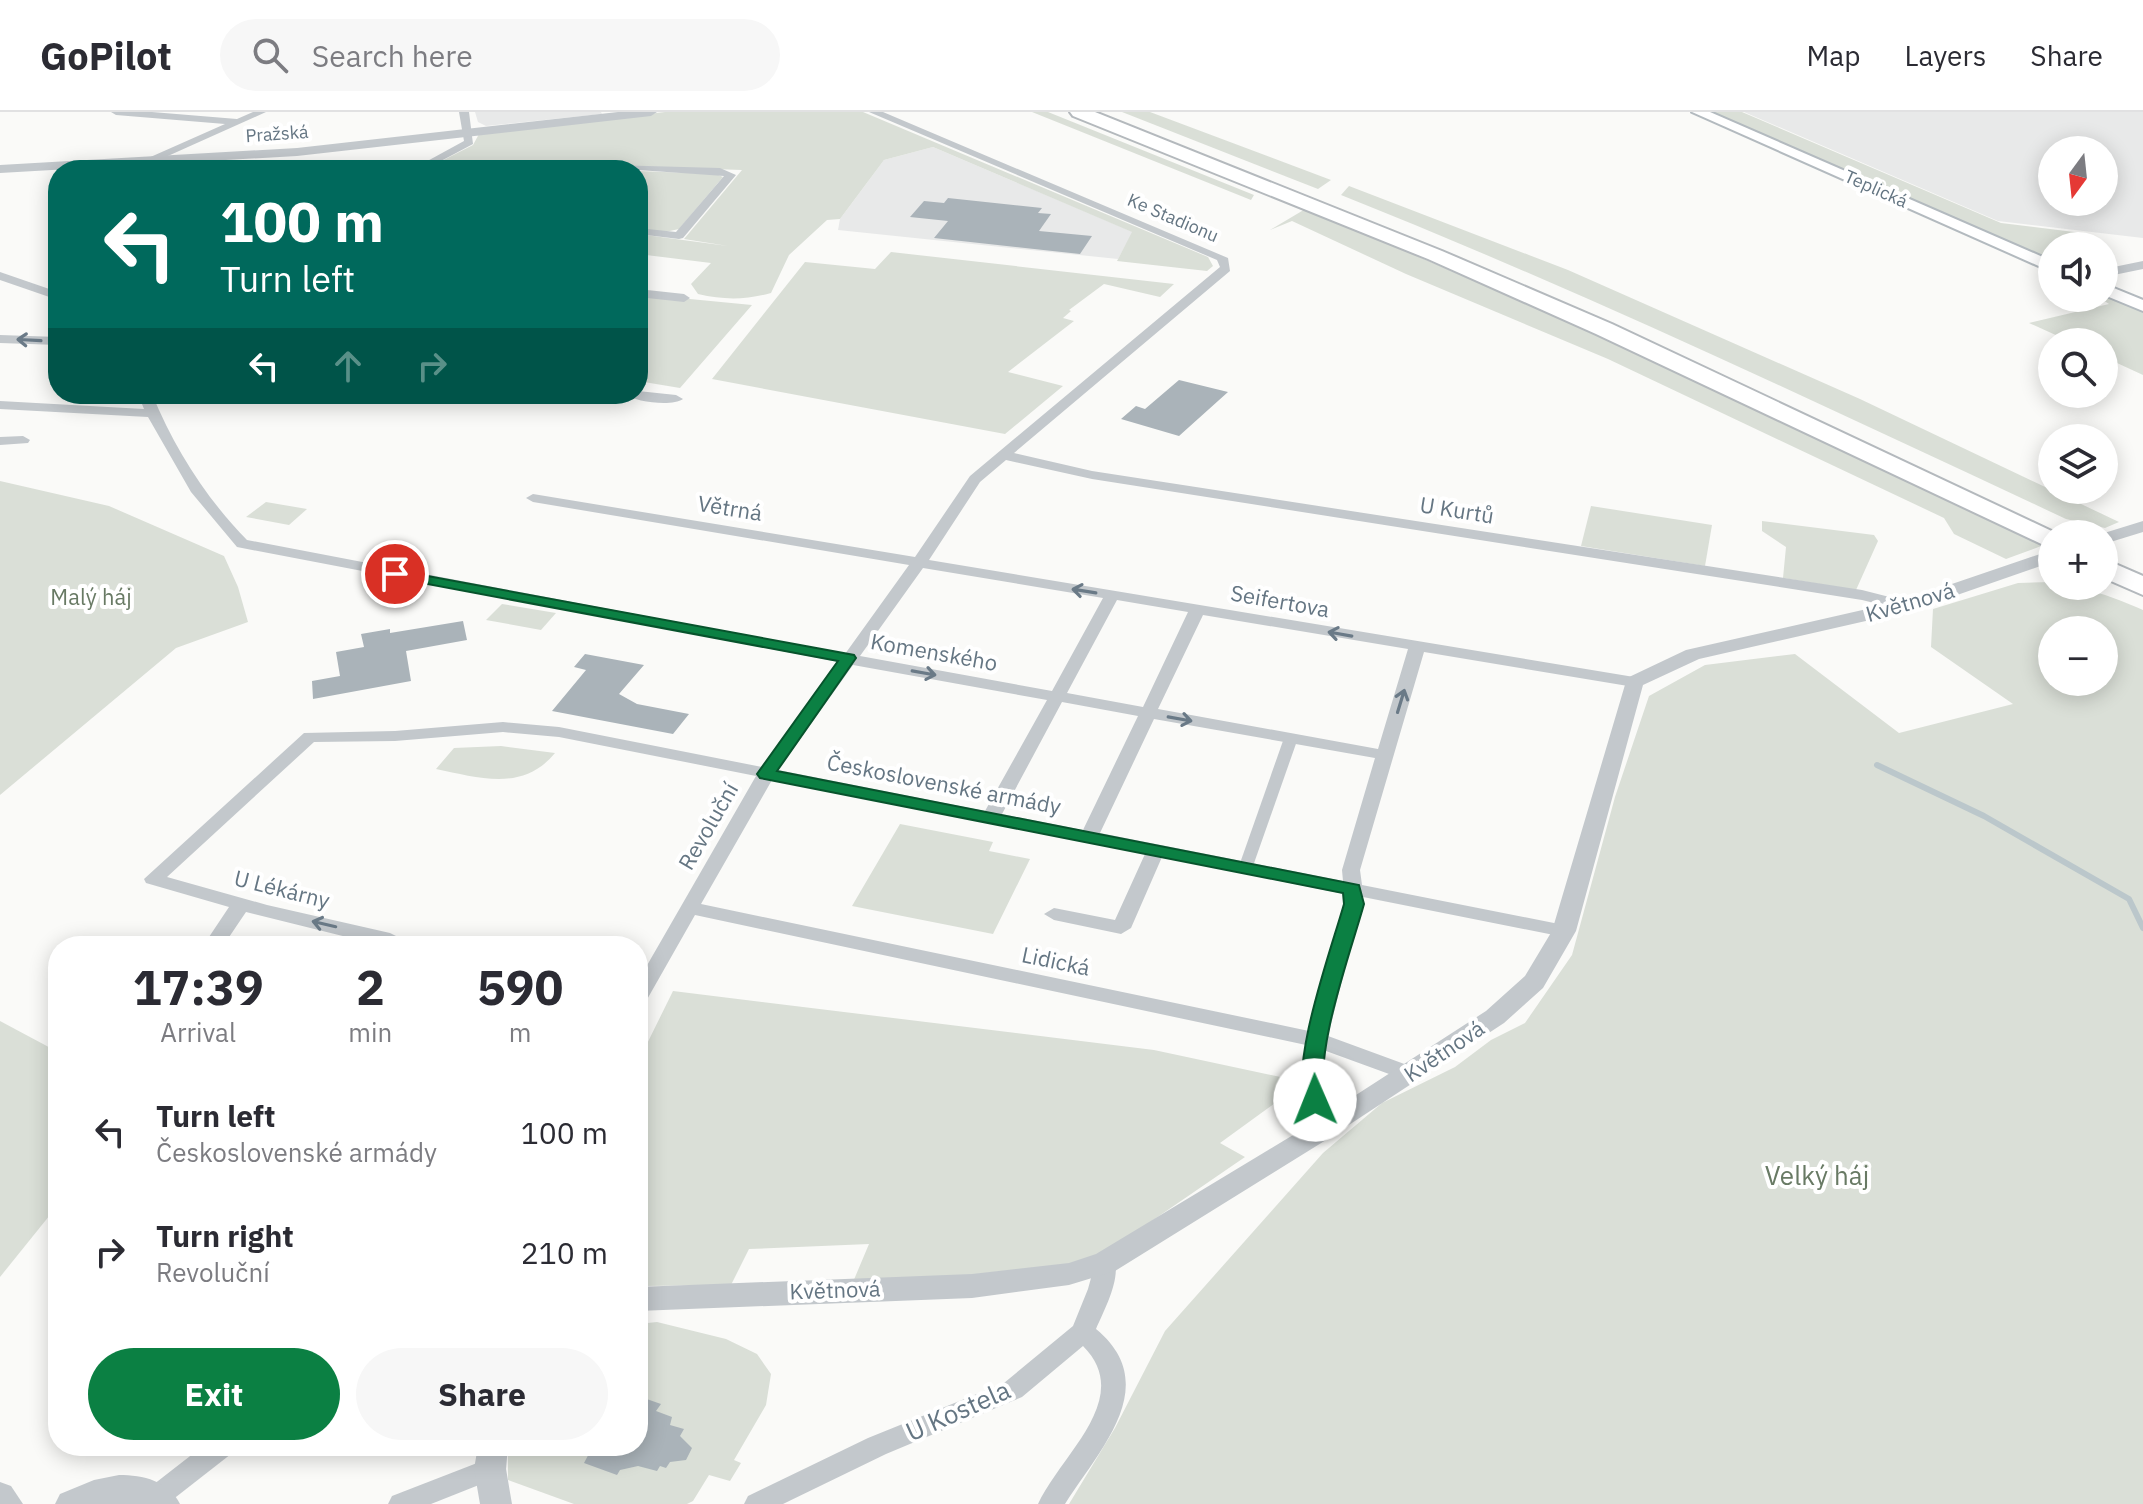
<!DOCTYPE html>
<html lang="en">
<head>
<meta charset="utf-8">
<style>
  body { margin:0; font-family:"IBM Plex Sans",sans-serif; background:#f7f7f7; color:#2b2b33; height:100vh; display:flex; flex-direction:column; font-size:30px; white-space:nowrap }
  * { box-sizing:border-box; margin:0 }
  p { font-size:26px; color:#7c7c81 }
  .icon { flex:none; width:44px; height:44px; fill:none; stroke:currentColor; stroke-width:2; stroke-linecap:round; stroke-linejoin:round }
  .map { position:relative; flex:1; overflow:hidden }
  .sheet { position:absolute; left:48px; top:824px; width:600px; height:520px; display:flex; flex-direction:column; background:#fff; border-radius:32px; box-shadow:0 4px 20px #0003 }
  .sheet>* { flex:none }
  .banner { position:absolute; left:48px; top:48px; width:600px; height:244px; border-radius:32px; box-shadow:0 4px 20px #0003; background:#00695c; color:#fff; overflow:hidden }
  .needle { width:52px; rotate:195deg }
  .controls { position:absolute; left:2038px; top:24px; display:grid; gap:16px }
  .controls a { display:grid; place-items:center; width:80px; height:80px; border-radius:50%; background:#fff; box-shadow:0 4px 20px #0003; font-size:40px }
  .pin { position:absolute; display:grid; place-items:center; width:68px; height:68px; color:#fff; margin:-34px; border:4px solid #fff; border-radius:50%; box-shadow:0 2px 8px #0007 }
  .me { position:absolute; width:88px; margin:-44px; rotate:359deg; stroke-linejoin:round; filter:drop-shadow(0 0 6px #0008) }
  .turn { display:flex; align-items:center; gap:28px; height:168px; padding:0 40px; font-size:36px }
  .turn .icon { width:104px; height:104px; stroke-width:2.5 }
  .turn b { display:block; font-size:56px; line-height:68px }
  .lanes { display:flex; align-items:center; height:76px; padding:0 40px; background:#0003; justify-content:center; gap:40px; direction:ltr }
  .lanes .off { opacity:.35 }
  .eta { display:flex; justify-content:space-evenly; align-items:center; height:136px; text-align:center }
  .eta b { font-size:48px; font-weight:700; line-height:56px }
  .primary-button { display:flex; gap:16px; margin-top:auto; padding:16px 40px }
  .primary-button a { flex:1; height:92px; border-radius:48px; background:#0b8043; color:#fff; font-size:32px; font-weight:700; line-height:92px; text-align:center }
  .primary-button a+a { background:#f7f7f7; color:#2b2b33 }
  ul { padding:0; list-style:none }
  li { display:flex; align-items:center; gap:24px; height:120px; padding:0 40px }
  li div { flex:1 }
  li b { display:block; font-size:30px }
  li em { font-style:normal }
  header { display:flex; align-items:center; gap:48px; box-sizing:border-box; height:112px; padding:0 40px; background:#fff; border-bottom:2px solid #e1e1e2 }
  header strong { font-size:38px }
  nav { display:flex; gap:44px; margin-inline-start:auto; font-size:28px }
  .search { width:560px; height:72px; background:#f7f7f7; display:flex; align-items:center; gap:20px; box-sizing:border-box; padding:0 28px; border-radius:44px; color:#7c7c81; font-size:30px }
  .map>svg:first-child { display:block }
  .built { fill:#e8e9e9; fill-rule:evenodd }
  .green { fill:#dadfd7; fill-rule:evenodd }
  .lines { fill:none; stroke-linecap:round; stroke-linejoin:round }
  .stream { stroke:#bbc7cb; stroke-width:6 }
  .building { fill:#aab3b9 }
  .secondary-casing { stroke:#b3babf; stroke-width:4 }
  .motorway-casing { stroke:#b4b9bd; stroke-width:4 }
  .pedestrian { fill:#c3c8cc; fill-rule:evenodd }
  .minor { fill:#c3c8cc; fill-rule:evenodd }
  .tertiary { fill:#c3c8cc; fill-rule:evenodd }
  .secondary { fill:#fff; fill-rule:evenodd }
  .motorway { fill:#fff; fill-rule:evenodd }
  .oneway { stroke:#6a7a87 }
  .route { fill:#0b8043; stroke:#07532c; stroke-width:2 }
  .labels { text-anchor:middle; stroke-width:8; stroke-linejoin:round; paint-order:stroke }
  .far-street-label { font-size:18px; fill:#657683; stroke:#fff }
  .street-label { font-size:22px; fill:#657683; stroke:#fff }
  .park-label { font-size:22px; fill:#687a64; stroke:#fff }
  .near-park-label { font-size:26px; fill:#687a64; stroke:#fff }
  .near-street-label { font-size:26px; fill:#657683; stroke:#fff }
</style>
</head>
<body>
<header>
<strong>GoPilot</strong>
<div class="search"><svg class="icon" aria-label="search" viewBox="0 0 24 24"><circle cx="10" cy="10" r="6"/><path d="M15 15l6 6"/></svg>Search here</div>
<nav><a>Map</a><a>Layers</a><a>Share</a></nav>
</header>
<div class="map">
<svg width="2143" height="1392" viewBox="0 0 2143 1392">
  <rect width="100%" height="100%" fill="#fafaf8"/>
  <g class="built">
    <polygon points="475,0 601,0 602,2 486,14 478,10"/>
    <path d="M1744 0H2143V126L1998 109ZM2052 38H2104V90H2052Z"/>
    <polygon points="933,35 1133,120 1118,147 838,118 840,107 884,48"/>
  </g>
  <g class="green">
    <path d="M665 0H863L1208 145 1213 154 1207 159 1117 149 1132 120 933 35 884 48 840 107 827 108 789 143 771 181C745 188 724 188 698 182L691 172 711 151 638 142V122L728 134 684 127 742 58 564 52 554 58H424L473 33 479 22Z"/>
    <polygon points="1032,0 1048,0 1254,83 1251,88"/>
    <polygon points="1122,0 1150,0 1331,68 1318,77"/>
    <polygon points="1707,0 1742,0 2001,111 2082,121 2092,134 2052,134 2052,151"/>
    <polygon points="638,59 716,62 723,65 679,117 665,120 638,117"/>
    <path d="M1349 74 1568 158 1860 287 2119 410 2105 416 2066 407C1826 295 1587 181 1341 83Z"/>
    <polygon points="1307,96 1653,247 2044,433 2006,447 1954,422 1944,406 1608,247 1406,162 1292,109 1270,118"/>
    <polygon points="891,140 1174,172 1160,185 1104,172 1069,198 1071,199 1063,206 1074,209 1008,260 1063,274 1005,322 712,267 805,150 875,157"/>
    <polygon points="638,182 752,193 680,276 638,269 638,232 644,226 638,224"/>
    <polygon points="2104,183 2143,199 2143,263 2104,245 2104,230 2071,230 2029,211 2109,192 2100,186 2104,186"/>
    <polygon points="0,369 109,394 224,444 238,475 248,510 176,536 0,683"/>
    <polygon points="266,390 307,397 289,413 246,405"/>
    <polygon points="1591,394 1712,413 1705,454 1581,434"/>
    <polygon points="1762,409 1874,423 1878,429 1856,478 1783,466 1786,435 1762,419"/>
    <path d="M2052 470V474C2086 474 2113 485 2143 498V1392H1069L1115 1316 1165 1219 1323 1041 1382 991 1455 955 1491 928 1525 911 1572 843 1615 685 1649 584 1705 553 1795 542 1899 621 2013 592 1931 535 1933 497 2018 471ZM2052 518H2104V570H2052Z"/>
    <polygon points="502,492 556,501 541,518 486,508"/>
    <path d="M501 634 555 641C523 680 480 666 436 657L454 636Z"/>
    <polygon points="900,712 993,730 989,739 1030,747 993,822 852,794"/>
    <polygon points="673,879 1154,938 1304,970 1220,1031 1245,1045 1108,1139 1084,1150 924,1168 853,1170 869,1132 749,1137 731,1173 644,1174 638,1167 638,950"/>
    <polygon points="0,909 58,940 58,1093 0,1165"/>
    <polygon points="657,1210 726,1227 757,1242 771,1262 766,1293 734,1348 741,1351 730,1369 709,1363 693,1389 687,1392 574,1392 508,1368 508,1334 638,1334 638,1212"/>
  </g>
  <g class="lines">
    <polyline class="stream" points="1877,653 1984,704 2129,787 2143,816"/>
  </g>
  <g class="building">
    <polygon points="948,86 1042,96 1038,101 1051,102 1039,119 1092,124 1080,142 934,126 948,109 910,105 924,89 944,91"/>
    <polygon points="1179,268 1228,280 1179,324 1121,307 1136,294 1145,297"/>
    <polygon points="463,509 467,528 406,539 411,569 313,587 312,569 340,564 336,540 364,535 361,522 390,517 390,521"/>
    <polygon points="585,542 644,553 619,582 637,592 689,602 673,622 552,599 586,558 574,555"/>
    <polygon points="638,1284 661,1292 656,1299 672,1305 670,1313 684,1317 680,1324 692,1336 686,1348 670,1350 666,1356 660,1354 657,1359 638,1354 620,1358 617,1363 584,1351 593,1334 638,1334"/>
  </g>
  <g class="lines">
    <g class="secondary-casing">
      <g id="secondary">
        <polygon points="1692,0 1710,0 2052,149 2052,160"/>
        <polygon points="2104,172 2143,188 2143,199 2104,183"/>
      </g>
    </g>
    <g class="motorway-casing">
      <g id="motorway">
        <polygon points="1070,0 1095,0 1442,139 1612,212 2058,422 2052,422 2052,437 1596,222 1428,147 1073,4"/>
        <polygon points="2104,447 2143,464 2143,483 2104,466"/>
      </g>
    </g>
    <polygon class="pedestrian" points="1291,622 1298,626 1253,754 1251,757 1241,757 1239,754 1284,626"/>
    <g class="minor">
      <polygon points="111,0 152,0 237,7 253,0 266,0 150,52 146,51 146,47 225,12 116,3"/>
      <polygon points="459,0 469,0 473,32 424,58 411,58 464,29"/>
      <path d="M869 0H883L1228 146 1230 159 1014 341 1092 359 1862 478 1913 491 1915 494 1907 499 1862 488 1092 367 1006 348 980 370 929 448 1634 565 1642 570 1634 575 1424 540 1360 758 1362 773 1564 813 1574 819 1564 825 1363 785 1328 924 1418 957 1422 962 1418 967 1411 970 1326 939 1321 975 1324 984 1350 1007 1347 1013C1337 1016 1332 1013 1324 1007 1293 982 1300 968 1306 933L695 803 645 891 638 893V869L756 664 559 625 503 620 395 629 314 630 167 765 267 793 390 821 406 829 409 834H383L246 800 223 834H203L229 795 146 771 144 767 304 621 395 619 503 610 559 615 762 655 839 550 237 435 191 380 148 305 0 297V289L144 297 138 282H152C175 337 205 385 247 428L845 542 909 453 533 390 526 386 533 382 915 445 970 364 1220 155 1217 148ZM923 456 1103 486 1052 579 860 544ZM1117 488 1188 500 1143 595 1067 581ZM1203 503 1408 537 1378 637 1158 597ZM853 553 1047 588 985 699 778 658ZM1062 590 1138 604 1083 718 1002 702ZM1154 607 1375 646 1342 758 1343 769 1100 721ZM772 668 1145 742 1115 808 1054 796 1044 802 1054 808 1121 822 1131 816 1162 745 1344 782V792L1309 919 701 792Z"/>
      <polygon points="574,52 720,56 736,63 683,126 679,127 638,122 638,116 676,120 724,64 638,58 557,58"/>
      <polygon points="2143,149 2143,157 2104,165 2104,157"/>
      <polygon points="0,160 58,180 58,188 0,168"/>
      <polygon points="638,177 684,182 690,186 684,190 638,185"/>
      <polygon points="0,223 58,225 58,233 0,231"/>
      <path d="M638 279 676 283 683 287C672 295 635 290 624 282H638Z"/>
      <polygon points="23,324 30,328 28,331 0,333 0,325"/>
      <path d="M1105 1142 1113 1144C1123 1164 1104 1198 1096 1217 1164 1273 1099 1338 1065 1392H1038C1061 1342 1135 1286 1083 1234L1022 1285 886 1342 783 1392H744L748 1384 868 1326 1004 1271 1073 1214 1088 1177 1097 1144Z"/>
      <polygon points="203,1334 235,1334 231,1342 167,1392 149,1392 145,1384 149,1376"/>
      <polygon points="490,1346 499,1349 503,1357 499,1365 431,1392 388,1392 392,1384"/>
    </g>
    <g class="tertiary">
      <polygon points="618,0 657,0 651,4 297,44 0,61 0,53 297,36"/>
      <polygon points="2143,409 2143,420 2104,432 2104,422 2101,422"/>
      <polygon points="2052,438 2052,450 1914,498 1699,547 1643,573 1576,819 1543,876 1504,911 1326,1028 1115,1159 1069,1173 972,1186 638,1199 638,1175 972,1162 1069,1151 1096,1142 1308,1014 1486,899 1525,864 1552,819 1627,566 1686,538 1902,489"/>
      <polygon points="478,1334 508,1334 506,1357 512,1392 480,1392 474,1357"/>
      <path d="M119 1363C143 1363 169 1369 180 1392H55L60 1382 94 1368Z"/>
      <polygon points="0,1370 11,1374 23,1392 0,1392"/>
    </g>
    <use href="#secondary" class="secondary"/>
    <use href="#motorway" class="motorway"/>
  </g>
  <defs><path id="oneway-shaft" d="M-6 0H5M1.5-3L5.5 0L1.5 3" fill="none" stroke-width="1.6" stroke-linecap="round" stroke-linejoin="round" transform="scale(2)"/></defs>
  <g class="oneway">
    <use href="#oneway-shaft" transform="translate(29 228) rotate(-177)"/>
    <use href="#oneway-shaft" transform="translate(1084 479) rotate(-171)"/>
    <use href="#oneway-shaft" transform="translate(1340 522) rotate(-170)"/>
    <use href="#oneway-shaft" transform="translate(924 561) rotate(10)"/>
    <use href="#oneway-shaft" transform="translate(1401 589) rotate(-73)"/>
    <use href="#oneway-shaft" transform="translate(1180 607) rotate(10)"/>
    <use href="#oneway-shaft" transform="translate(324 812) rotate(-167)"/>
  </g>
  <path class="route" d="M395 458 854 543 856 546 777 659 1359 773 1364 792C1351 839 1312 945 1326 988L1322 994H1307C1287 958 1332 835 1344 792L1343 781 760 666 757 662 838 549 390 465V459Z"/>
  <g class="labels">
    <g class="far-street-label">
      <text transform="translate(277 22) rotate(-4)" y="6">Pražská</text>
      <text transform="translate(1876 77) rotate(24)" y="6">Teplická</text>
      <text transform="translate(1173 106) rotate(23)" y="6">Ke Stadionu</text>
    </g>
    <g class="street-label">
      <text transform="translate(730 396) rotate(9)" y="8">Větrná</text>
      <text transform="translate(1457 398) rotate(9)" y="8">U Kurtů</text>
      <text transform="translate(1280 489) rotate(10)" y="8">Seifertova</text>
      <text transform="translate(1910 490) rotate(-16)" y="8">Květnová</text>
      <text transform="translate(934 540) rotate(10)" y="8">Komenského</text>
      <text transform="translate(944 672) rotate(11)" y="8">Československé armády</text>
      <text transform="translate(708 714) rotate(-60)" y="8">Revoluční</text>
      <text transform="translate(282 777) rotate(14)" y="8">U Lékárny</text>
      <text transform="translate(1056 849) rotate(12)" y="8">Lidická</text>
      <text transform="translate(1444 939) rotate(-34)" y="8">Květnová</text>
      <text transform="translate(835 1178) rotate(-2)" y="8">Květnová</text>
    </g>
    <g class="park-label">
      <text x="91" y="493">Malý háj</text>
    </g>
    <g class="near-park-label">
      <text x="1817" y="1073">Velký háj</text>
    </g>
    <g class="near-street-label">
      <text transform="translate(958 1299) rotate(-24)" y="9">U Kostela</text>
    </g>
  </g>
</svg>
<div class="controls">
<a><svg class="needle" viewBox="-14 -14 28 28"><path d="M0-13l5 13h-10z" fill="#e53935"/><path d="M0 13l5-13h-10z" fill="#7c7c81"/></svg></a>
<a><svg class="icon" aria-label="sound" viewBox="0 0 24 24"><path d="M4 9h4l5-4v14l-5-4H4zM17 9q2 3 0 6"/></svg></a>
<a><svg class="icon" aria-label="search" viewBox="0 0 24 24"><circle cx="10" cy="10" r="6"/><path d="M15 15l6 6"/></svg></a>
<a><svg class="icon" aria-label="layers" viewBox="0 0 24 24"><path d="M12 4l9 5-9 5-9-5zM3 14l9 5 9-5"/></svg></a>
<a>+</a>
<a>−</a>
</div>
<div class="pin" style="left:395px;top:462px;background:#d93025"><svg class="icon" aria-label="arrive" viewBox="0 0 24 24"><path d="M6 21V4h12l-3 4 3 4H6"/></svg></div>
<svg class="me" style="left:1315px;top:988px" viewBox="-20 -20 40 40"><circle r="19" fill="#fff"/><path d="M0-13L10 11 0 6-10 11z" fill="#0b8043"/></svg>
<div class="banner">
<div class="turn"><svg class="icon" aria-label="left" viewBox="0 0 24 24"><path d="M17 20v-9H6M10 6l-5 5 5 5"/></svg><div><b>100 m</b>Turn left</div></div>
<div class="lanes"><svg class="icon" aria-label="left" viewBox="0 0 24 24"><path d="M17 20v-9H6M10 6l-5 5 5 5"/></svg><svg class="icon off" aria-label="ahead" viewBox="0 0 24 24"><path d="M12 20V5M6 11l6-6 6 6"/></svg><svg class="icon off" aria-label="right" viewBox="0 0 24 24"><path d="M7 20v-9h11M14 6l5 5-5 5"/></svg></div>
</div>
<section class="sheet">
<div class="eta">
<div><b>17:39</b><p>Arrival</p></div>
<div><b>2</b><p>min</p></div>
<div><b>590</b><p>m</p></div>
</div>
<ul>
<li><svg class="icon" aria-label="left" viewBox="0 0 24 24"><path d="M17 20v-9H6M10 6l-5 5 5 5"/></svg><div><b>Turn left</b><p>Československé armády</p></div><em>100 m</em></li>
<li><svg class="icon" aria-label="right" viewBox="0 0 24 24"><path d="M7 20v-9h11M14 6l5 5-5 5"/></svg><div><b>Turn right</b><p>Revoluční</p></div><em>210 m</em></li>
</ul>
<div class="primary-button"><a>Exit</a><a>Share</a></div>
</section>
</div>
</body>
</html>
